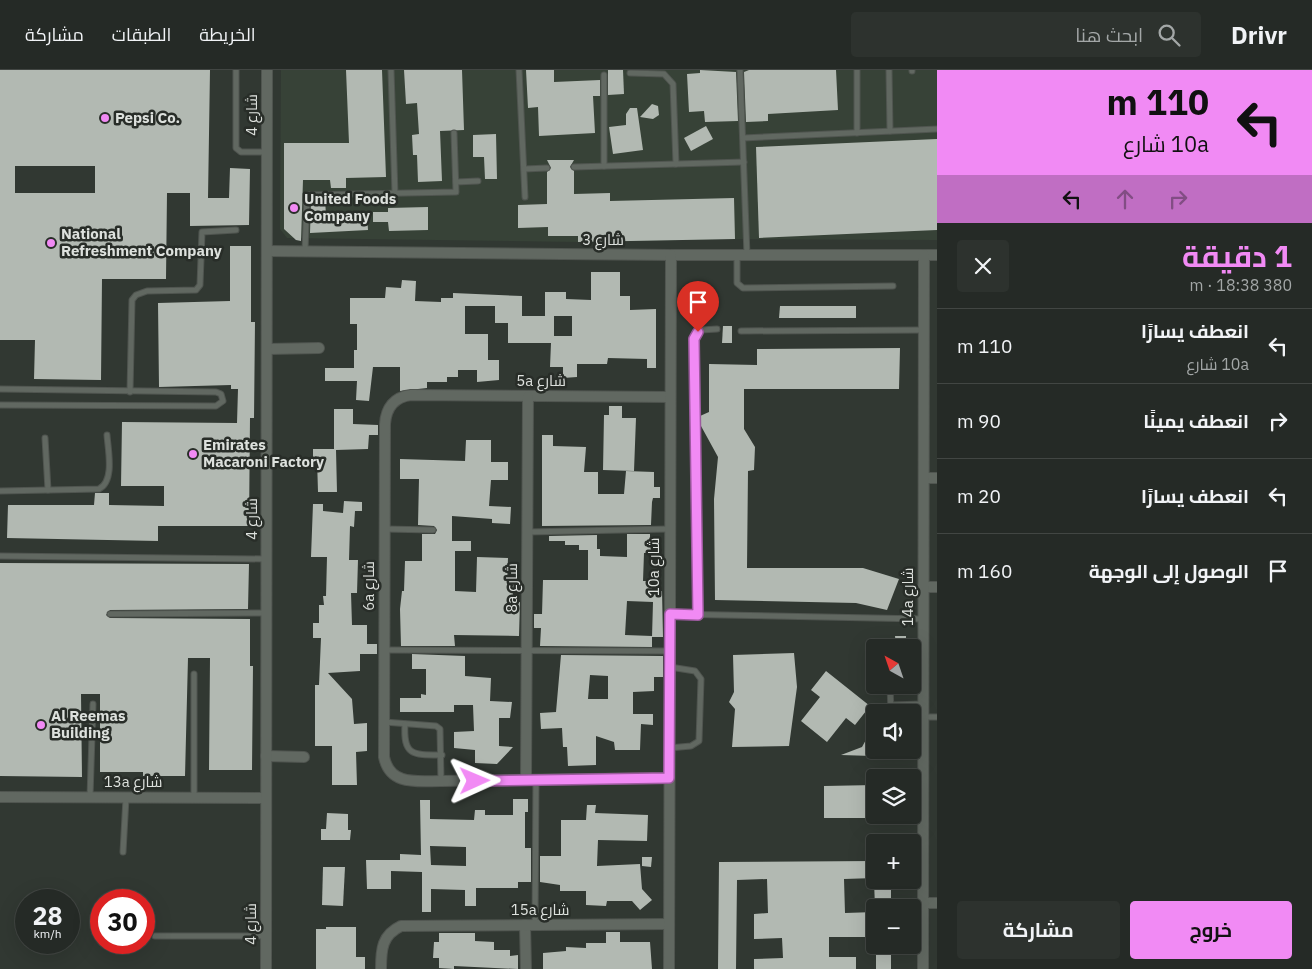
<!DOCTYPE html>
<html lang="ar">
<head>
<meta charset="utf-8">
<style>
  body { margin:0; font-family:"IBM Plex Sans",Cairo,sans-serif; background:#2d322e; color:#f1f3f6; direction:rtl; height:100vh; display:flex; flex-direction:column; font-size:19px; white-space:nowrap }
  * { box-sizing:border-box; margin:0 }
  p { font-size:16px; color:#a3a7a7 }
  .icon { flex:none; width:28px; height:28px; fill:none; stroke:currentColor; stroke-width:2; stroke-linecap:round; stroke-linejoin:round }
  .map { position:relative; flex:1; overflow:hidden; direction:ltr }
  .side { display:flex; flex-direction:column; background:#252a26; width:375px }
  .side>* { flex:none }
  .hud { background:#f18af4; color:#111; overflow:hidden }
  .needle { width:32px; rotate:320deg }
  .tools { position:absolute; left:866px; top:569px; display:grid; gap:10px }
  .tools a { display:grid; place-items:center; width:55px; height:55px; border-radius:5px; background:#252a26; box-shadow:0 5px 20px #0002,0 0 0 1px #424643; font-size:25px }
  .speed { position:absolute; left:15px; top:819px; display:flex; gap:10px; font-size:25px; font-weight:700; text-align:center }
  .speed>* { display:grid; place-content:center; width:65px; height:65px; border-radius:50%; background:#252a26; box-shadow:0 5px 20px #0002,0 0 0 1px #424643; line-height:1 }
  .speed small { font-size:12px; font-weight:400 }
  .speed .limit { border:8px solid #d22; background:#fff; color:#111 }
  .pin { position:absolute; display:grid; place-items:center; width:42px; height:42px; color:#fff; margin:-51px -21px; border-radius:50% 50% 50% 0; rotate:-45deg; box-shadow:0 0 5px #0007 }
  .pin .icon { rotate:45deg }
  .me { position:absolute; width:55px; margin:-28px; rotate:89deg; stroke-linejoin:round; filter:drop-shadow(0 0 4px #0008) }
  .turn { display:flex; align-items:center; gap:18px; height:105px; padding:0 20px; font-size:22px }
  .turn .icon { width:65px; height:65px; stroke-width:2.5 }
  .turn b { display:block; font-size:35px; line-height:42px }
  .lanes { display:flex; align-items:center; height:48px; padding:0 20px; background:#0003; justify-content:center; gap:25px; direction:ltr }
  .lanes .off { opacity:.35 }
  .round { display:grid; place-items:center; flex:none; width:52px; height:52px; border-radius:5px; background:#2d322e }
  .summary { display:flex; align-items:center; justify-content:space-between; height:85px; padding:0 20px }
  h1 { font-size:30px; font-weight:700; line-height:38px; color:#f18af4 }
  .cta { display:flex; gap:10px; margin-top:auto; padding:10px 20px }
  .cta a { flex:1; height:58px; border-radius:5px; background:#f18af4; color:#111; font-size:20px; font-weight:700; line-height:58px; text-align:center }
  .cta a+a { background:#2d322e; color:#f1f3f6 }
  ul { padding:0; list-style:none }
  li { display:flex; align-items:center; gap:15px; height:75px; padding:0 20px; border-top:1px solid #424643 }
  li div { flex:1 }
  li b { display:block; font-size:19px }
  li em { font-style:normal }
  header { display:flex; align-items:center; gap:30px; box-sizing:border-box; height:70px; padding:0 25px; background:#252a26; border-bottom:1px solid #424643 }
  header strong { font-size:24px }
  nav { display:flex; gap:28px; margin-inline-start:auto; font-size:18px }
  .search { width:350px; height:45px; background:#2d322e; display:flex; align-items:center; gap:12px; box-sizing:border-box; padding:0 18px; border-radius:5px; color:#a3a7a7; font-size:19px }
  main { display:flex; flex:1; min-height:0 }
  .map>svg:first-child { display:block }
  .built { fill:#374237 }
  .building { fill:#b2b9b2; fill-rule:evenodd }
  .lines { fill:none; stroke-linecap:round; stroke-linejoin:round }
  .lane-casing { stroke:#505550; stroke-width:7 }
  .street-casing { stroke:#505550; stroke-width:12 }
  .lane { stroke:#616861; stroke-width:5 }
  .street { stroke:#616861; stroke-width:10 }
  .route-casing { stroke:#9d5a9f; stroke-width:12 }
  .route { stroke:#f18af4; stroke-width:9 }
  .poi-dot { fill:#f18af4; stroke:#282d28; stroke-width:2 }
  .labels { text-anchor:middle; stroke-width:5; stroke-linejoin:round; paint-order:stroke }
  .street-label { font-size:15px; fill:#dde1dd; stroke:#282d28 }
  .poi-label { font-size:15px; font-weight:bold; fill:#dde1dd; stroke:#282d28; text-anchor:start }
</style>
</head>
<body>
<header>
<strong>Drivr</strong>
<div class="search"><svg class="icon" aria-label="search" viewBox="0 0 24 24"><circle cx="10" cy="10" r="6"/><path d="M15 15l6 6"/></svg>ابحث هنا</div>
<nav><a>الخريطة</a><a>الطبقات</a><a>مشاركة</a></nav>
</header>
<main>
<section class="side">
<div class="hud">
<div class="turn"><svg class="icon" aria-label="left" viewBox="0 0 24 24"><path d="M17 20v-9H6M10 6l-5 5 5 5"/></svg><div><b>110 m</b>10a شارع</div></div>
<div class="lanes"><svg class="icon" aria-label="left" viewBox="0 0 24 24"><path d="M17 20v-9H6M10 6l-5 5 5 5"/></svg><svg class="icon off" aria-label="ahead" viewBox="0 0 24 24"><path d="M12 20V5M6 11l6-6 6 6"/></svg><svg class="icon off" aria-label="right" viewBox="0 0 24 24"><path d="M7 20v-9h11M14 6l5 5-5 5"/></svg></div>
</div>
<div class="summary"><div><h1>1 دقيقة</h1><p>380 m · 18:38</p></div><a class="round"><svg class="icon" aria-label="close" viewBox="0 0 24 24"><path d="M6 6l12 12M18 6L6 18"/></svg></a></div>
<ul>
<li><svg class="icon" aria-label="left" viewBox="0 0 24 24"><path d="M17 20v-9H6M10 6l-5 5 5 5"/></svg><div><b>انعطف يسارًا</b><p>10a شارع</p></div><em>110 m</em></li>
<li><svg class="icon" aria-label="right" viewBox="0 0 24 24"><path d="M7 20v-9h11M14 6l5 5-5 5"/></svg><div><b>انعطف يمينًا</b></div><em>90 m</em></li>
<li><svg class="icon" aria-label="left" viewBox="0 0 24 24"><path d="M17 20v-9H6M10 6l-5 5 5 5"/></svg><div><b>انعطف يسارًا</b></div><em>20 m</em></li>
<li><svg class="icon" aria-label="arrive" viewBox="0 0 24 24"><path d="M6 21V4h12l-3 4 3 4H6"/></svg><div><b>الوصول إلى الوجهة</b></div><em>160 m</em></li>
</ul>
<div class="cta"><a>خروج</a><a>مشاركة</a></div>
</section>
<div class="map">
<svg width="937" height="899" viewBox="0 0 937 899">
  <rect width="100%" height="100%" fill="#313832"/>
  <polygon class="built" points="281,0 937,0 937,170 735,169 578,172 287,168 280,159"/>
  <g class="building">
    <path d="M0 0H210L208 128H229L230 98 250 99 249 155 190 156V123H167L166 209H102L101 310 34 309 35 270H0ZM15 96H95V123H15Z"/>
    <polygon points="346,0 382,0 386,107 346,108 346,118 331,118 330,110 303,110 301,171 296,170 284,159 284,73 349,73"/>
    <polygon points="404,0 462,0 464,60 440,61 442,111 418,112 417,85 413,85 412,65 419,64 417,33 406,34"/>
    <polygon points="526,0 554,0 554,12 600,10 600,26 593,26 595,63 539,66 538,37 528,38"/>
    <polygon points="608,0 623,0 624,24 608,25"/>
    <polygon points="700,0 736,2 738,51 705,52 704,41 689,42 687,4 700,3"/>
    <polygon points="749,0 836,0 838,40 768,44 768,51 746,52 744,2"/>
    <polygon points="652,34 658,36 659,45 653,49 640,47"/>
    <polygon points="630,38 637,38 643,80 613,84 609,57 626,55 626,44"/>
    <polygon points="706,56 713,69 691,81 684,68"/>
    <polygon points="496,64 497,109 485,109 484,87 473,87 473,65"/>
    <polygon points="937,69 937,160 759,168 756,77"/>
    <polygon points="547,90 574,90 570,97 574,101 574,124 610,123 610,131 734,128 735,169 578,172 578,166 548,166 548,157 518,158 518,135 547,134 547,102 551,98"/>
    <polygon points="325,129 326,145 367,143 368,160 310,163 311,130"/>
    <polygon points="428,137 428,160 389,161 388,152 373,152 373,142 388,142 388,138"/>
    <polygon points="230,176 251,176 251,252 255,252 254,348 250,348 249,456 158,456 158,471 7,468 8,435 94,435 95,423 109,423 109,435 164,436 164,416 121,416 122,352 237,353 238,319 231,319 231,315 159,317 158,233 230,231"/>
    <path d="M591 202H620V226H630V240L656 239V298H647V289L608 288 607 294H577V307L563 308V297H550L551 273H508V253H495V236H465V264H488V290H499V310L477 312V300H458V307H447V312H427V318L400 321V297H373L369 331 356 330 357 311H325V298H354V280H357V254H350V228H385L386 217 401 218 402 210 416 211 415 231 441 232V228H453V223L522 226V246H545V222H566V229L591 230ZM554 246H572V266H554Z"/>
    <polygon points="780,236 856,236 856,248 779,248"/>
    <polygon points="688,238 698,238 698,248 687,248"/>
    <polygon points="723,256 732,256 732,273 722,273"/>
    <polygon points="900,278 899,319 744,319 744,359 755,377 754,400 748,401 747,498 863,498 899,509 887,540 856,533 715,530 714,429 718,387 701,356 700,346 709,342 709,294 757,295 757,279"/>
    <polygon points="609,336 622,336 622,348 636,348 634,401 603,400 604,345 609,345"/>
    <polygon points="334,339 353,339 353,354 378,355 378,365 369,365 368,379 336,380 337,422 318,422 317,389 313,389 313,379 334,379"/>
    <polygon points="542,365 553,365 553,376 586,377 584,402 598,402 598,424 624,424 626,401 654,402 654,417 660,417 660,428 653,428 652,432 651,455 542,456"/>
    <polygon points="466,370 491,370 491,392 508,392 508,410 491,410 489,436 511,437 510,454 492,453 492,449 452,446 452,471 471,471 471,481 455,481 455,521 476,522 477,487 508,488 507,513 514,514 512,532 520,532 519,566 454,565 455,576 401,576 400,539 402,521 404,521 405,491 422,491 422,464 435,464 437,460 434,456 418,455 419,409 400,409 400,389 465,391"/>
    <polygon points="344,431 362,432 362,441 355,441 354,457 350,456 349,490 358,490 357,523 351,523 352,555 367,555 367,574 377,574 377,584 360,584 360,601 328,603 352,629 354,654 367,653 367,681 356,682 357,715 332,715 332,676 315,676 315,615 319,615 321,568 313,568 313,553 319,553 319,535 324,535 323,526 326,526 327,487 311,487 313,434 323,434 323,441 343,443"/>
    <polygon points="627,464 650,464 650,468 654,468 654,483 644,483 643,511 652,511 652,521 662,521 663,567 652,567 653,532 627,531 625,565 652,566 652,577 540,576 541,558 534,558 534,544 542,544 543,510 588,510 588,480 579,480 579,475 565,475 565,471 549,471 549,466 597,465 597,479 600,479 600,486 627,487"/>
    <polygon points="0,493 249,494 248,539 110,540 106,545 110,548 250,549 250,596 253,596 252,700 209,700 210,588 188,588 185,706 143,706 143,702 100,702 100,624 81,624 82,707 0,706"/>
    <polygon points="895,566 906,566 906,576 896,576"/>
    <polygon points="794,583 797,617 789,676 732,677 735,639 729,632 734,622 733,585"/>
    <polygon points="412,584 465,586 465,606 491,608 490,631 512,632 510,648 499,648 499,676 513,677 497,694 475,693 475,680 454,678 454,662 474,661 473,635 454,635 454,642 400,642 400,628 421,628 421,624 426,625 426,599 412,599"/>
    <path d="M561 585 663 586V607H654V621L633 622V644H653V655L641 654 640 680H615L614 672 596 666V695L568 696 567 677H563L562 658 541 659 540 643 556 642ZM590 605 608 606V629H588Z"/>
    <polygon points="826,601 870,636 855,655 846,648 827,672 801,651 820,627 811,620"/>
    <polygon points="873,657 872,686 841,685 862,677"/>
    <polygon points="875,715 875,748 824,748 824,716"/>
    <path d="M513 729H528V742H525V778H531V812H518V818H476V836H465V820L431 819V842H422V802L391 801V819H367L366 790H400V784L421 785 420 730H430V749L474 750 475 740H485V745H513ZM430 776 466 777V796L431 795Z"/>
    <polygon points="587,735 596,735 595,743 648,745 647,771 598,770 597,796 640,794 642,819 652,830 640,840 632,831 607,831 606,836 586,835 586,821 560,821 560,815 540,812 540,786 561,786 561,750 586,750"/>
    <polygon points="327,743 348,744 348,760 351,760 350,770 321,770 321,759 326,759"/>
    <polygon points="642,787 652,787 651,797 642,796"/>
    <polygon points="875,791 875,808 844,809 845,843 875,842 875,872 868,867 829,867 829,887 856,887 856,899 754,899 754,889 783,888 782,868 754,869 754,844 768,843 767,809 737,810 736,899 718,899 719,792"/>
    <polygon points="323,797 345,797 343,836 322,835"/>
    <polygon points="874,810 891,810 891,838 875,838"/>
    <polygon points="326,857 356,857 356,887 365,887 365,899 316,899 316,859 326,859"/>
    <polygon points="606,862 620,862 620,872 650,872 652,899 543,899 543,883 566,881 566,877 586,878 586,873 606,873"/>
    <polygon points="439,863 475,863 475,871 494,872 494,880 510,880 510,886 518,885 518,899 454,896 454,899 439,898 439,888 433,888 434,872 439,872"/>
    <rect x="876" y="875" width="15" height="24"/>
  </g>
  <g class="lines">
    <g class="lane-casing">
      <g id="lane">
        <polyline points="236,0 236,78 241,82 267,82"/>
        <polyline points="391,0 395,124"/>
        <polyline points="519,0 525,127"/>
        <polyline points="740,0 747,185"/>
        <polyline points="857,0 857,63"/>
        <polyline points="889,0 890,61"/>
        <polyline points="912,0 912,1"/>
        <polyline points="630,3 664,4 673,14 676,94"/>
        <polyline points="604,5 604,96"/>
        <polyline points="743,68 937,59"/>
        <polyline points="574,97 744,92"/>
        <polyline points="524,99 547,98"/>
        <polyline points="456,112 478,111"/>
        <polyline points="305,181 307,125 456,122 454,63"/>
        <polyline points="737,185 737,213 743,218 893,216"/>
        <polyline points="741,261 924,260"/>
        <polyline points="0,319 216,322 221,324 223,331 216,336 0,335"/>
        <polyline points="130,322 132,230 136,225 147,221 196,220 200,215 202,162 236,160"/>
        <polyline points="45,368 48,420"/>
        <path d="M0 421 99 419C115 411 108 380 107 365"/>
        <polyline points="385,459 433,460"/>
        <polyline points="527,462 669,459"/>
        <polyline points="0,486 267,489"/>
        <polyline points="110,544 267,543"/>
        <polyline points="670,544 923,549"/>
        <polyline points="699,545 695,269 701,260 717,259"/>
        <polyline points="384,580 669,581"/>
        <polyline points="194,604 194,727"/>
        <polyline points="890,615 891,642"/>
        <polyline points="891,635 923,634"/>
        <polyline points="924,647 937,647"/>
        <polyline points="384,652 436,656 440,659 441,711"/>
        <path d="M405 654C403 686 413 685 442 685"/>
        <polyline points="669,678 691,676 699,671 701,609 695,601 670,597"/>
        <polyline points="90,727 93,634"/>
        <polyline points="123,782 126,728"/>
        <polyline points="535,854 536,710"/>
        <polyline points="155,866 265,866"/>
      </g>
    </g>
    <g class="street-casing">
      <g id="street">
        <polyline points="268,181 671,185 937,185"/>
        <polyline points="268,279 319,278"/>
        <polyline points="924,408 937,408"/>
        <polyline points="923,517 937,517"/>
        <polyline points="266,686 304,687"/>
        <path d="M669 708 441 711C417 711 390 716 384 687L385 354C386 338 394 327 411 325L670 327"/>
        <polyline points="526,710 528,327"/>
        <polyline points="0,727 265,728"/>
        <polyline points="923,833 937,833"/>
        <polyline points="525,855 526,899"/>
        <polyline points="266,899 267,0"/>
        <path d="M381 899C381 879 382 865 401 856L669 854"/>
        <polyline points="669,899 671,185"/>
        <polyline points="923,899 924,185"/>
      </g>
    </g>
    <use href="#lane" class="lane"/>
    <use href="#street" class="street"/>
  </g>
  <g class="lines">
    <g class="route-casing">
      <polyline id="route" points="475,711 669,708 670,544 698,545 694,269 698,262"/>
    </g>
    <use href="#route" class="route"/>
  </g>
  <g class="poi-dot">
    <circle cx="105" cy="48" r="5"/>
    <circle cx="294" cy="138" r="5"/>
    <circle cx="51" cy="173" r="5"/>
    <circle cx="193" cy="384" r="5"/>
    <circle cx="41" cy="655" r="5"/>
  </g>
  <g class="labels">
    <g class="street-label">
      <text transform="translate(252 45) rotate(-90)" y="5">شارع 4</text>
      <text x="603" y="175">شارع 3</text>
      <text x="541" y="316">5a شارع</text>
      <text transform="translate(252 449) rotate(-90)" y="5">شارع 4</text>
      <text transform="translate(654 497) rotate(-90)" y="5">10a شارع</text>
      <text transform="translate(369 516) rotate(-90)" y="5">6a شارع</text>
      <text transform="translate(512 518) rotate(-90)" y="5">8a شارع</text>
      <text transform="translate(908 527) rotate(-90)" y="5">14a شارع</text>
      <text x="133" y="717">13a شارع</text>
      <text x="540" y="845">15a شارع</text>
      <text transform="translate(251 854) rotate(-90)" y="5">شارع 4</text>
    </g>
    <g class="poi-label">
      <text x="115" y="53">Pepsi Co.</text>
      <text x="304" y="134">United Foods<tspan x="304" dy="17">Company</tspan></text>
      <text x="61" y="169">National<tspan x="61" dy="17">Refreshment Company</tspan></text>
      <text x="203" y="380">Emirates<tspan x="203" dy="17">Macaroni Factory</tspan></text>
      <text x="51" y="651">Al Reemas<tspan x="51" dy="17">Building</tspan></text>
    </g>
  </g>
</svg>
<div class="tools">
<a><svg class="needle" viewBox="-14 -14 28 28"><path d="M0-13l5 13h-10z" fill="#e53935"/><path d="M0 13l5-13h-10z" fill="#a3a7a7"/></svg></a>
<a><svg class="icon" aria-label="sound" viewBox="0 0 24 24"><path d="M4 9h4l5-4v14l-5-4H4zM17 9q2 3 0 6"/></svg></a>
<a><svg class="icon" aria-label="layers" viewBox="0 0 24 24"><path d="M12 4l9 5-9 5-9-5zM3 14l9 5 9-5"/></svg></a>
<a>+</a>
<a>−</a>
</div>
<div class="speed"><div>28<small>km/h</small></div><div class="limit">30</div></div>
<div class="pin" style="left:698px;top:262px;background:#d93025"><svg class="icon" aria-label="arrive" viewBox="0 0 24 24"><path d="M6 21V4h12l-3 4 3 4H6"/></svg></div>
<svg class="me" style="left:475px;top:711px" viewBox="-20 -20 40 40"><path d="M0-17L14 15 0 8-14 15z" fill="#f18af4" stroke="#fff" stroke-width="4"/></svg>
</div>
</main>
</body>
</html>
